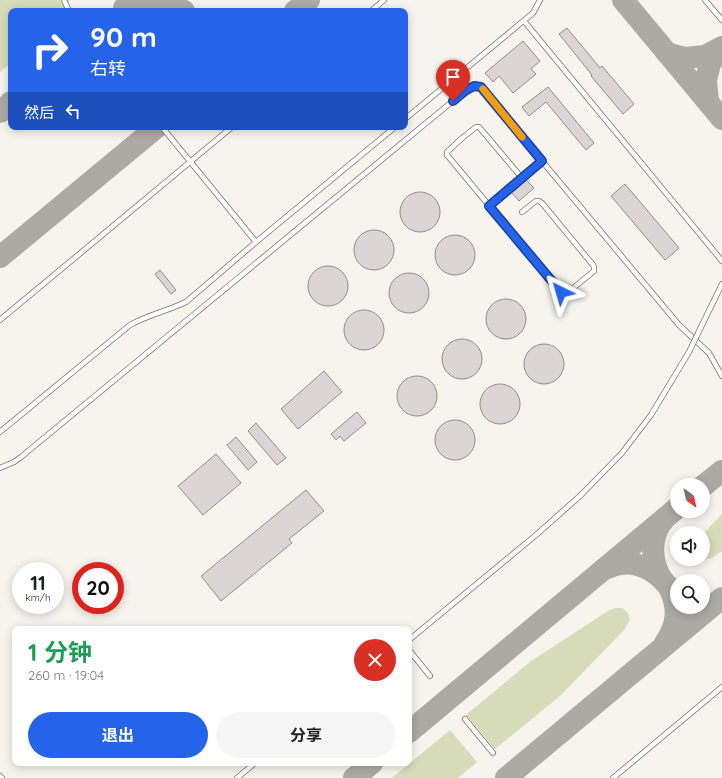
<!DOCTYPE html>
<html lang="zh">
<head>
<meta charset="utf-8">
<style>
  body { margin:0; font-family:Quicksand,"Noto Sans SC",sans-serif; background:#f6f6f6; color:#202124; height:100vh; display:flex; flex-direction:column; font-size:15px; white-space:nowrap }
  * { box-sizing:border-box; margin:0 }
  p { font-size:13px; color:#757577 }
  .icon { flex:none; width:22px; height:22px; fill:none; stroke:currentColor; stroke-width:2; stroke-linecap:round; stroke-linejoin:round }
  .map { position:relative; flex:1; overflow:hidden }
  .details { position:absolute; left:12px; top:626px; width:400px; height:140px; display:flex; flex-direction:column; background:#fff; border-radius:8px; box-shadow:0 2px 10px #0003 }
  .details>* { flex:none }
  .hud { position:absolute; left:8px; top:8px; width:400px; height:122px; border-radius:8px; box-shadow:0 2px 10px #0003; background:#2563eb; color:#fff; overflow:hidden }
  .needle { width:26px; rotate:147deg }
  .controls { position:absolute; left:670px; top:478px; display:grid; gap:8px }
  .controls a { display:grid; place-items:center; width:40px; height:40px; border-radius:50%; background:#fff; box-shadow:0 2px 10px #0003; font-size:20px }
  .speed { position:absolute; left:12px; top:562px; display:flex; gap:8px; font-size:20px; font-weight:700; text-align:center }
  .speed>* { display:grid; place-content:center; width:52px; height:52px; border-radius:50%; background:#fff; box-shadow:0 2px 10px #0003; line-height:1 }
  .speed small { font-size:10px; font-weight:400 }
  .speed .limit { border:6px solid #d22; background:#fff; color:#111 }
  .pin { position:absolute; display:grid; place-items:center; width:34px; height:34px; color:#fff; margin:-41px -17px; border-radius:50% 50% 50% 0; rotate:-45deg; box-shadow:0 0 4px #0007 }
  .pin .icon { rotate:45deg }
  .me { position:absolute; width:44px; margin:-22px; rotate:320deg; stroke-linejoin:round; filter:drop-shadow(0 0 3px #0008) }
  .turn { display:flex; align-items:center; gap:14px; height:84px; padding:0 16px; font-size:18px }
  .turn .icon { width:52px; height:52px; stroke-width:2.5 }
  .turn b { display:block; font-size:28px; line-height:34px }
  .then { display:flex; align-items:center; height:38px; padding:0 16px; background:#0003; gap:8px; font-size:15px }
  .round { display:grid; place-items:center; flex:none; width:42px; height:42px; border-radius:21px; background:#f6f6f6 }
  .overview { display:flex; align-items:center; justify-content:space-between; height:68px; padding:0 16px }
  h1 { font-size:24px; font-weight:700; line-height:30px; color:#1e9e55 }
  .cta { display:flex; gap:8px; margin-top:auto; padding:8px 16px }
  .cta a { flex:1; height:46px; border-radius:24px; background:#2563eb; color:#fff; font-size:16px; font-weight:700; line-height:46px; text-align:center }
  .cta a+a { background:#f6f6f6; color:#202124 }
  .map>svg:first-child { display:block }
  .green { fill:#d7ddba }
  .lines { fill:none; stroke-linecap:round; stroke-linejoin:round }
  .taxiway { stroke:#acaaa4; stroke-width:22 }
  .building { fill:#ddd5d5; stroke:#938c8b }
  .service-casing { stroke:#75716c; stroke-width:6 }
  .service { stroke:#fff; stroke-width:4.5 }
  .service-bridge-casing { stroke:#75716c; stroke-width:6; stroke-linecap:butt }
  .service-bridge { stroke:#fff; stroke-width:4.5 }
  .route-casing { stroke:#184099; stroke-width:10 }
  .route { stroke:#2563eb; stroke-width:7 }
  .slow { stroke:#f59e0b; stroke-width:7 }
</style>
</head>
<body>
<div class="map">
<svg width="722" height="778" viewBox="0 0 722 778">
  <rect width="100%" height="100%" fill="#f7f3ed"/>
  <g class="green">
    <polygon points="0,0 70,0 62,11 11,11 11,63 0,72"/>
    <polygon points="722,514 722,551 712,558 704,560 703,559 703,534"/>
    <polygon points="615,608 622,608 628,613 630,620 625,629 560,696 495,749 466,715 531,661 608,611"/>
    <polygon points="450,730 477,762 458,778 392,778"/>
  </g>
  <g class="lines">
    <g class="taxiway">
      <polyline points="623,0 722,119"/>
      <path d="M124 8C146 1 163 0 184 11"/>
      <polyline points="295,11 309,0"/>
      <polyline points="667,53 685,58 705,56 722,47"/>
      <polyline points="708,102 706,80 710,64 720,49"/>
      <polyline points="0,112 11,102"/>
      <polyline points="0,257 157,127"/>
      <polyline points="703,486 722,471"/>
      <path d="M663 521C661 523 659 526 658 528 649 547 653 573 669 587 671 589 674 591 677 592"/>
      <path d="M605 569C627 559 643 563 661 578"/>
      <path d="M665 643C678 624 679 608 669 587"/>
      <polyline points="409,732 677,508"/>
      <polyline points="354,778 372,763"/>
      <polyline points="506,778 722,598"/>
    </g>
  </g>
  <g class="building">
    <polygon points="567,28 600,68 602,66 634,104 623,114 591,76 592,75 559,34"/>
    <polygon points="523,41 540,61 531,69 536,74 513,93 499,76 493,82 485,73"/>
    <polygon points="548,87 594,143 586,150 546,102 529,116 522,107"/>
    <polygon points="526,180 534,188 519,201 511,192"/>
    <polygon points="625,184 679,248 665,260 611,196"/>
    <circle cx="420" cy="212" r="20"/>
    <circle cx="374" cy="250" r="20"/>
    <circle cx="455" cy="255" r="20"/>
    <circle cx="328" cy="286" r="20"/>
    <polygon points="160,270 176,290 171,294 155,274"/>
    <circle cx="409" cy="293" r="20"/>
    <circle cx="506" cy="319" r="20"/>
    <circle cx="364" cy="330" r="20"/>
    <circle cx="462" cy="359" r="20"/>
    <circle cx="544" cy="364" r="20"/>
    <polygon points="324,371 342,392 298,429 281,409"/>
    <circle cx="417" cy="396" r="20"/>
    <circle cx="500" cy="404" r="20"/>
    <polygon points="357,412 366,423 344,441 340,436 336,440 331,434"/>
    <circle cx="455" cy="440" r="20"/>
    <polygon points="256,423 286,458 277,465 248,431"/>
    <polygon points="236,437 257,462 248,470 227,445"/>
    <polygon points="216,454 241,483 203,515 178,486"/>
    <polygon points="306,490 324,511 289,539 292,543 221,601 201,576"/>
  </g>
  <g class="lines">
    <g class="service-casing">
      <g id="service">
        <polyline points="64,0 69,11"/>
        <polyline points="705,0 722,20"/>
        <polyline points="371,11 384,0"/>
        <polyline points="524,21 722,261"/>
        <polyline points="405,119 533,13 540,0"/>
        <polyline points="162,127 256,242"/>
        <polyline points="522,178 479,127 476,127 461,139 447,152 447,155 561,292 563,294 566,294 594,271 594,267 593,265 542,203 539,201 536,201 522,212"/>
        <polyline points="489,206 542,161"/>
        <polyline points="0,320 232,127"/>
        <polyline points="702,325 722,284"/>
        <path d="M0 432 130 325C148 315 167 311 186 302L256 242 395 127"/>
        <polyline points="0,468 14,462 21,457 465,91 474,86 481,87 542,161 679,325 709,353 722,376"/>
        <polyline points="409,640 536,535 581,495 622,453 651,415 689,352"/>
        <polyline points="409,650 430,676"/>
        <polyline points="465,719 493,753"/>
        <polyline points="0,776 2,778"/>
        <polyline points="237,778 255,763"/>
        <polyline points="613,778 722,687"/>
      </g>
    </g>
    <use href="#service" class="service"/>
    <g class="service-bridge-casing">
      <polyline id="service-bridge" points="689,352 702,325"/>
    </g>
    <use href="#service-bridge" class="service-bridge"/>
  </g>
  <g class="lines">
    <g class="route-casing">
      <polyline id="route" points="453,101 465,91 474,86 481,87 542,161 489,206 561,292"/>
    </g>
    <use href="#route" class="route"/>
    <polyline class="slow" points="483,89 522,137"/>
  </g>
</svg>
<div class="controls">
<a><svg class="needle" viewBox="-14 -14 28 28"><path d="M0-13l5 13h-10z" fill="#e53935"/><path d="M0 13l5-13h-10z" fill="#757577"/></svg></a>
<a><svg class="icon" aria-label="sound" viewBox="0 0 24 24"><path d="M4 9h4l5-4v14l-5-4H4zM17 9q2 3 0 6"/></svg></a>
<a><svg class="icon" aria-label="search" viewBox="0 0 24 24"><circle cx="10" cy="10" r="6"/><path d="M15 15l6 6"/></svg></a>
</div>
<div class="speed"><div>11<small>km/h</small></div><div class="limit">20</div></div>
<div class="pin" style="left:453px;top:101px;background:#d93025"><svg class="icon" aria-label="arrive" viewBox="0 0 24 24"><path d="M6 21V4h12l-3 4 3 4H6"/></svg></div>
<svg class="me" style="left:561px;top:292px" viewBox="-20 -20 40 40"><path d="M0-17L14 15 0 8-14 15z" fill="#2563eb" stroke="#fff" stroke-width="4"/></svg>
<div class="hud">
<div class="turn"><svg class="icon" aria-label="right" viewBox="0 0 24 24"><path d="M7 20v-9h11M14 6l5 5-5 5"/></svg><div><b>90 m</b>右转</div></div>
<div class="then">然后<svg class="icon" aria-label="left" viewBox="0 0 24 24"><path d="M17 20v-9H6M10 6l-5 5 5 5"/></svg></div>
</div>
<section class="details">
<div class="overview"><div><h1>1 分钟</h1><p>260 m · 19:04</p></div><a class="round" style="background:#d93025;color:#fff"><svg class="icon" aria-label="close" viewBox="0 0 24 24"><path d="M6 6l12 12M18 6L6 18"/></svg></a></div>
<div class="cta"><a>退出</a><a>分享</a></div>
</section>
</div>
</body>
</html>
